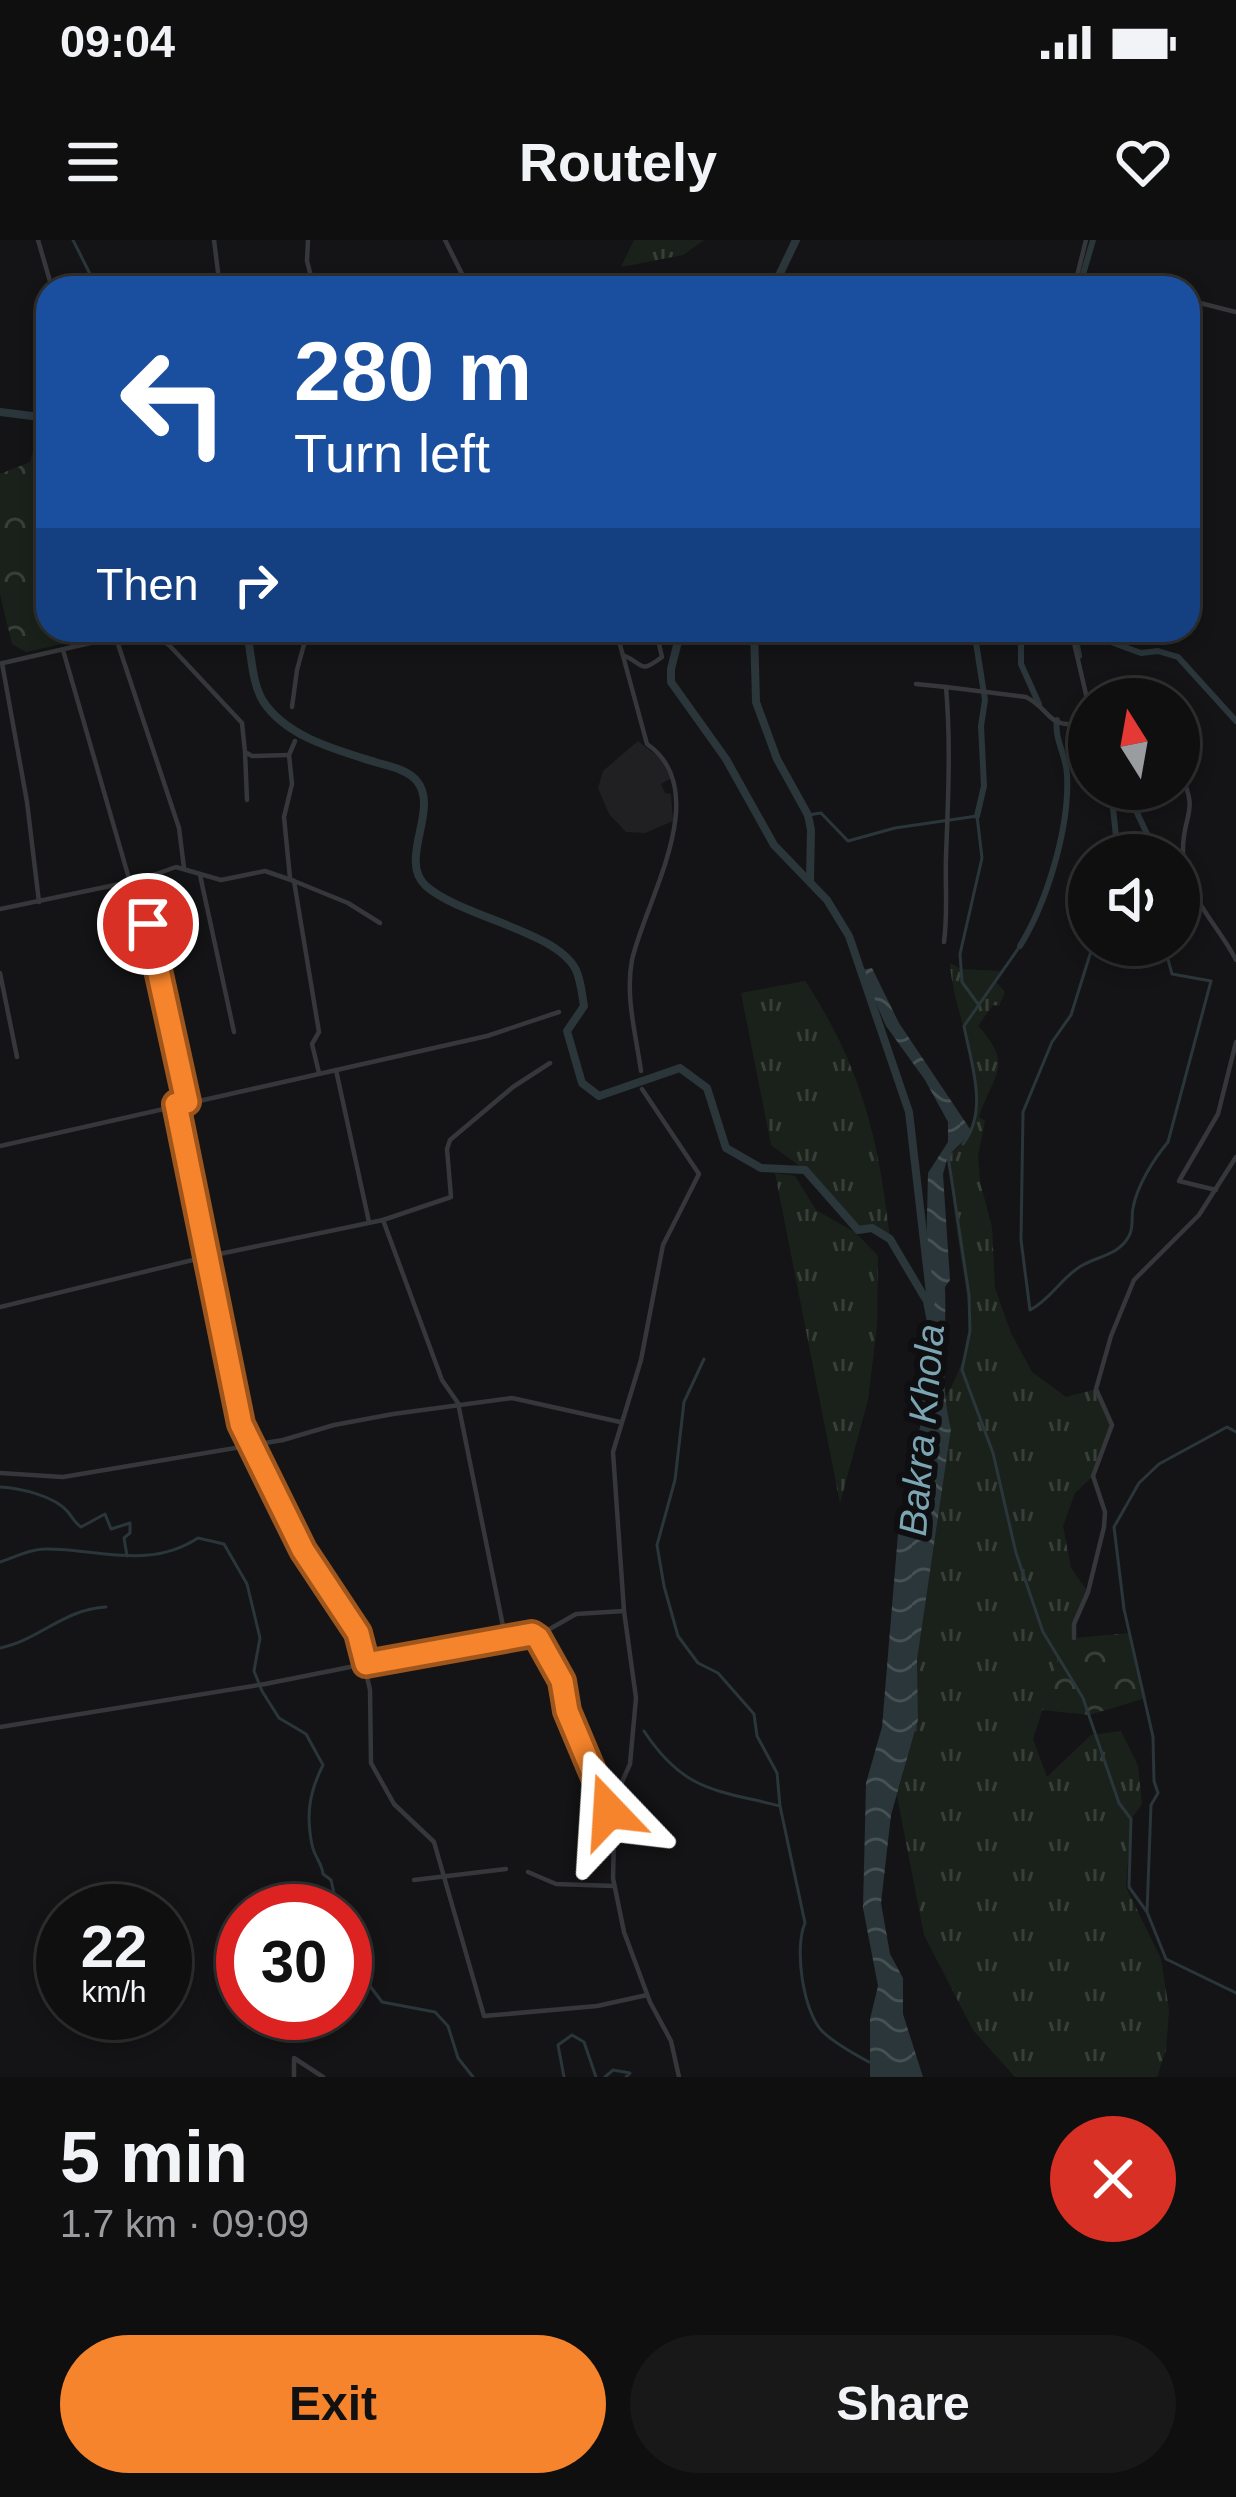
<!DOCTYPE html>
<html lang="en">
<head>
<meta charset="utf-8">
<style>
  body { margin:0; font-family:Arial,sans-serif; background:#181819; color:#f1f3f6; height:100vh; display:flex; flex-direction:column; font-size:45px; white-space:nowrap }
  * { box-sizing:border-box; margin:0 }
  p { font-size:39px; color:#9b9c9f }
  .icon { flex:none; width:66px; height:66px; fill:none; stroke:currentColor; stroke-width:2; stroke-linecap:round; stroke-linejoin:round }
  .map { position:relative; height:1837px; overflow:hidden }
  .panel { display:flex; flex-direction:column; background:#0f0f10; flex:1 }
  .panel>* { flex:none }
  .guide { position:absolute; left:36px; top:36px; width:1164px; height:366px; border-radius:36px; box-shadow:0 6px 18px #0003,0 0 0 3px #2f2f30; background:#1a4fa0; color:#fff; overflow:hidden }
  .needle { width:78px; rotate:349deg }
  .tools { position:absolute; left:1068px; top:438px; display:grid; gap:24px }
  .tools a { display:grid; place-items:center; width:132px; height:132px; border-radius:50%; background:#0f0f10; box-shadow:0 6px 18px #0003,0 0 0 3px #2f2f30; font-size:60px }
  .speed { position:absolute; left:36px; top:1644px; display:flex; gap:24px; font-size:60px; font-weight:700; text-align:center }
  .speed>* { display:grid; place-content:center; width:156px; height:156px; border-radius:50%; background:#0f0f10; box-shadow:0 6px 18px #0003,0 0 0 3px #2f2f30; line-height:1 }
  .speed small { font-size:30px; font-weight:400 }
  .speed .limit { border:18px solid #d22; background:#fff; color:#111 }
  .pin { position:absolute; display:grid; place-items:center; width:102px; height:102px; color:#fff; margin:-51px; border:6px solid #fff; border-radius:50%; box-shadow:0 3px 12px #0007 }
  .me { position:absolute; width:132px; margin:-66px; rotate:340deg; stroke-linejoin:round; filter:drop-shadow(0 0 9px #0008) }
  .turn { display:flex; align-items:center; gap:42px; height:252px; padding:0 60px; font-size:54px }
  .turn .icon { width:156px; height:156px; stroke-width:2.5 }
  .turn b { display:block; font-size:84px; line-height:102px }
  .then { display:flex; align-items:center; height:114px; padding:0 60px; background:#0003; gap:24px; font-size:45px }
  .round { display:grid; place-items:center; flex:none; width:126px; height:126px; border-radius:63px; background:#181819 }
  .headline { display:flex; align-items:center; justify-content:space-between; height:204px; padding:0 60px }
  h1 { font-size:72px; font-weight:800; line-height:90px }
  .button { display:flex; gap:24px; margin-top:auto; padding:24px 60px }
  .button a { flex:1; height:138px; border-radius:72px; background:#f5842c; color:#111; font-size:48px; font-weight:800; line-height:138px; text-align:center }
  .button a+a { background:#181819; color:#f1f3f6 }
  .status { display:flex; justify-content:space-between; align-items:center; height:84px; padding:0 60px; background:#0f0f10; direction:ltr }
  .status svg { height:33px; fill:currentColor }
  header { display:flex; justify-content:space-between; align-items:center; height:156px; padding:0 60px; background:#0f0f10; font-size:54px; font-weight:800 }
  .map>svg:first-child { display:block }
  .built { fill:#202023 }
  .grass { fill:url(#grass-tufts) }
  .forest { fill:url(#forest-crowns) }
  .water { fill:url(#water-waves) }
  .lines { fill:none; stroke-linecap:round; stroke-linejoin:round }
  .stream { stroke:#2a363a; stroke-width:3 }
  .canal { stroke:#2a363a; stroke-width:6 }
  .river { stroke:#2a363a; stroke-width:8 }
  .minor { stroke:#35373b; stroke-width:4.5 }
  .route-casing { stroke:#9f561d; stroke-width:30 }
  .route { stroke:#f5842c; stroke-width:21 }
  .labels { text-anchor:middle; stroke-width:12; stroke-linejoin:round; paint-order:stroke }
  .water-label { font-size:39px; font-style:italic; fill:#7ba5b2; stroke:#0f0f11 }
</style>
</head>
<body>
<div class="status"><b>09:04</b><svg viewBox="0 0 49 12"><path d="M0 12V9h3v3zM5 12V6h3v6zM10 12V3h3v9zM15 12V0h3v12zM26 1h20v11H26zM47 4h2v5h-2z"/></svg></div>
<header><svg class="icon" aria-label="menu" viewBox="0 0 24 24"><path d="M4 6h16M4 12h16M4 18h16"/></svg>Routely<svg class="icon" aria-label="heart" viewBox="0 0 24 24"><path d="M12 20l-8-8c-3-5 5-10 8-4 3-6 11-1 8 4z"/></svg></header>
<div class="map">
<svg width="1236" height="1837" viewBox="0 0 1236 1837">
  <defs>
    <pattern id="grass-tufts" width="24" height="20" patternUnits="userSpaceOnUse" patternTransform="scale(3)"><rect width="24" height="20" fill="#1a211a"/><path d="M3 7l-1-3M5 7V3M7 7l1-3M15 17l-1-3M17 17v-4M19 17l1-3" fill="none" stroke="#383f39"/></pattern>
    <pattern id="forest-crowns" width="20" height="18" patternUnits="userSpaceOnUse" patternTransform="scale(3)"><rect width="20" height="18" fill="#1a211a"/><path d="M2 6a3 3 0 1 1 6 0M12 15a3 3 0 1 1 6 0" fill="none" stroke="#383f39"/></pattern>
    <pattern id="water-waves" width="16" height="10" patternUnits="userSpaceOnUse" patternTransform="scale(3)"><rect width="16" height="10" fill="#2a363a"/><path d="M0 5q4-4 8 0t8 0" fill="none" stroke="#465154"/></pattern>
  </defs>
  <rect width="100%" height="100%" fill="#141416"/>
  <polygon class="built" points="638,501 660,518 671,538 661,544 665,553 671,554 673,581 645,593 626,592 609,574 598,548 603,531"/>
  <g class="grass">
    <polygon points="634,0 704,0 683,15 621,27"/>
    <path d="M950 723 961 729 1003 731 996 742 1005 752 999 766 993 765 978 786C1014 825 994 833 979 877L985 881 978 916 980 942 992 987 995 1048 1011 1093 1032 1132 1066 1157 1096 1149 1112 1185 1093 1236 1075 1253 1063 1286 1071 1328 1088 1352 1074 1384V1398L1059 1419 1033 1499 1047 1537 1091 1495 1121 1491 1138 1526 1142 1564 1131 1579 1126 1647 1161 1719 1169 1770 1166 1810 1157 1837H1015L973 1790 924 1695 897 1556 918 1480 917 1420 951 1189 943 1162C984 1093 966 1062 957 990 953 965 952 941 948 916 1009 870 953 784 950 723Z"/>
    <path d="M805 741C861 825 879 900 890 999L872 988 858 990 805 930 771 905 741 753Z"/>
    <polygon points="775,933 795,936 816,970 856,993 878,1016 877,1086 868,1160 840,1263"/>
  </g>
  <g class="forest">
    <polygon points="34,208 48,210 48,390 125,390 26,412 12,404 0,354 0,234 30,222"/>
    <polygon points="1130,1393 1146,1458 1089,1475 1042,1470 1059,1418 1074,1398"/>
  </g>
  <path class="water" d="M872 728 899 783 972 892 948 916 943 934 950 1040 945 1047C947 1094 939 1145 951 1189L917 1420 918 1480 891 1575 881 1663 890 1714 903 1738V1774L923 1837H870V1779L878 1746 863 1668 866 1543 882 1487 898 1294 920 1187 927 1082 921 1052 930 1056 926 1019 928 933 948 902V882L925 840 886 786 861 730Z"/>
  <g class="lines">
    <g class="stream">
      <polyline points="73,0 97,48"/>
      <polyline points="808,575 821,573 848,601 895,588 977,576 982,618 960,714 962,742 978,764"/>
      <path d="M1093 705 1071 775 1052 802 1023 872 1021 1000 1030 1070C1051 1059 1061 1038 1081 1026 1098 1016 1119 1015 1129 996 1134 987 1131 977 1133 968 1137 946 1153 920 1168 902L1211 741 1172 734 1164 705"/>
      <path d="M963 904C989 871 971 823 964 786L1020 706"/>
      <polyline points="951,914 948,916 969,1055 970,1091 962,1130 993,1213 1016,1313 1043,1392 1083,1458 1119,1563 1131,1579 1129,1647 1147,1672 1166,1719 1236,1753"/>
      <polyline points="704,1119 684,1162 675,1240 657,1305 664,1346 678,1396 698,1423 718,1433 754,1474 757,1496 777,1533 780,1566"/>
      <path d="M0 1247C20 1248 55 1256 68 1272 72 1277 75 1283 81 1287L105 1274 111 1289 130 1283V1293L124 1298 127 1316"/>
      <path d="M0 1322C16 1317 29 1309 46 1309 100 1309 149 1330 198 1298L224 1304 247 1344 260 1398 254 1431 262 1451 279 1478 306 1494 323 1525C309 1553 306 1575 312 1605 314 1616 322 1623 323 1634L331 1640 338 1671"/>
      <path d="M0 1408C39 1400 64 1369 106 1367"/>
      <path d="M644 1491C684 1552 717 1550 780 1566L805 1683C794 1708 803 1771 822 1791 834 1803 854 1814 869 1822"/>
      <polyline points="1147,1672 1151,1565 1158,1553 1154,1541 1153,1497 1124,1369 1114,1287 1139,1243 1159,1224 1227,1187 1236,1192"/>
      <path d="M345 1679C349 1684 350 1691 353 1697 361 1714 371 1720 367 1742L382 1762 435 1772 448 1786 458 1818 473 1837"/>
      <polyline points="564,1837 558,1805 572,1795 584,1802 596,1837"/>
      <polyline points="605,1837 613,1830 630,1833 626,1837"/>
    </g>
    <g class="canal">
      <polyline points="1079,48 1093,0"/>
      <polyline points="974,390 985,460 981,486 984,546 977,576"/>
      <polyline points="1021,390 1021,424 1039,464"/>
      <polyline points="1074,390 1079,416"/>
      <polyline points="1078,390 1141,413 1158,411 1178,417 1236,481"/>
      <polyline points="1111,549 1130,558 1157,615"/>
      <polyline points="1111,549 1118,615"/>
      <path d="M1020 706C1047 662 1070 587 1067 534 1066 515 1054 499 1057 480"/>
    </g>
    <g class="river">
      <polyline points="773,48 796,0"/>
      <polyline points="0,172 48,178"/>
      <path d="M246 390C252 412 251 442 263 461 286 497 337 510 375 522 388 526 406 529 416 540 441 568 397 620 426 646 461 677 557 691 576 730 581 741 582 755 584 766L567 791 582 843 599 856 680 828 707 848 726 908 761 928 805 930 858 990 872 988 890 999 925 1058"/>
      <polyline points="681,390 671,429 671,442 726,519 774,605 827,660 849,696 909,872 931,1062"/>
      <polyline points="754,390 756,462 777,519 808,575 811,590 810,640"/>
    </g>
    <g class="minor">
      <polyline points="38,0 52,48"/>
      <polyline points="214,0 220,48"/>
      <polyline points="308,0 307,21 314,48"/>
      <polyline points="445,0 469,48"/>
      <polyline points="1074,48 1086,0"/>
      <polyline points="1188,60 1236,72"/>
      <path d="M616 390 647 504C715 551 645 661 632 720 625 756 636 795 641 831"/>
      <polyline points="1071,390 1089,467"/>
      <polyline points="148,391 170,406 242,483 245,512 252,516 289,515"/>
      <polyline points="116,398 179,588 184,628"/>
      <polyline points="63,410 130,642"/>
      <path d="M623 415C645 424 638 435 662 417L656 391"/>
      <polyline points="2,423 27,562 39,662"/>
      <polyline points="3,423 147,390"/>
      <polyline points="916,444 946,447"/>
      <polyline points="292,467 297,430 308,390"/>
      <polyline points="245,512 247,560"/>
      <path d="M1179 531C1201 574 1182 573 1183 612 1184 656 1218 684 1236 720"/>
      <polyline points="200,635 234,792"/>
      <polyline points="290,638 284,577 292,544 289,515 295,501"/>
      <polyline points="139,640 187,862"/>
      <polyline points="294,641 348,663 380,683"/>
      <polyline points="0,669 139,640 176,627 221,640 265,631 294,641 319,792 312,804 319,833"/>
      <path d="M944 702C948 673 945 646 946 617 948 561 951 504 946 447L1026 457C1055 472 1042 488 1089 484"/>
      <polyline points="0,733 17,817"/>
      <polyline points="336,830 369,982"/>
      <polyline points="642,849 699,934 663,1005 641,1120 613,1212 624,1371 636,1458 630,1524 609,1571 614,1597 613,1638 624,1692 650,1762 671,1801 679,1837"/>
      <polyline points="176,864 241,1184 303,1310 357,1393 370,1450 371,1523 394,1564 434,1602 484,1776 597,1766 647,1755"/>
      <polyline points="0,906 487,796 559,772"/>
      <polyline points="1216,950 1179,941 1218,874 1236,802"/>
      <polyline points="383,980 451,957 447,909 450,900 513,847 550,823"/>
      <polyline points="0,1067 205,1017 383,980 442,1140 458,1163 505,1396 265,1444 0,1487"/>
      <polyline points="0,1233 63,1237 283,1200 334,1185 393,1174 512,1158 620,1182"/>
      <polyline points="532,1394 538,1398 563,1441 567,1471 609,1571"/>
      <polyline points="505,1396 548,1390 576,1374 624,1371"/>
      <polyline points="1074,1398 1074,1384 1088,1352 1104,1287 1105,1272 1093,1236 1112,1185 1096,1149 1111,1096 1134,1040 1199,975 1236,917"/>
      <polyline points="528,1632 556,1644 614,1646"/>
      <polyline points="414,1640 506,1629"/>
      <polyline points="294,1837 294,1818 323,1837"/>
    </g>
  </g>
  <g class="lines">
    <g class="route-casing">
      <polyline id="route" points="148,684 187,862 176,864 241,1184 303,1310 358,1393 366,1424 532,1394 538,1398 562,1441 567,1471 609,1571"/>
    </g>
    <use href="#route" class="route"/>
  </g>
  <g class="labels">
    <g class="water-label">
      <text transform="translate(921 1190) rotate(-85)" y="14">Bakra Khola</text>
    </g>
  </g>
</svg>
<div class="tools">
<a><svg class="needle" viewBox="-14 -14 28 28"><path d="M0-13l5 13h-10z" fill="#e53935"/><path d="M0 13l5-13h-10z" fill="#9b9c9f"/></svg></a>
<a><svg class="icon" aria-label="sound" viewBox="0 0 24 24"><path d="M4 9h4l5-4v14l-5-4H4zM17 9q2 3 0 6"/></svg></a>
</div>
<div class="speed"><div>22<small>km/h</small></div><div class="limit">30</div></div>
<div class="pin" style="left:148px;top:684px;background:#d93025"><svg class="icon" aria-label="arrive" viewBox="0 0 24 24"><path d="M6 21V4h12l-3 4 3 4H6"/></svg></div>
<svg class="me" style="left:609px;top:1571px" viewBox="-20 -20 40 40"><path d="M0-17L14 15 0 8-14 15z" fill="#f5842c" stroke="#fff" stroke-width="4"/></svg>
<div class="guide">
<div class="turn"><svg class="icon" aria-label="left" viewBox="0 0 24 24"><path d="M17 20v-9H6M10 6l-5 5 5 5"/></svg><div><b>280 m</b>Turn left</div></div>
<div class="then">Then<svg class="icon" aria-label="right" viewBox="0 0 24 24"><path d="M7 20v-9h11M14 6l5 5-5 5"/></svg></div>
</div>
</div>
<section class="panel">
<div class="headline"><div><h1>5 min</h1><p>1.7 km · 09:09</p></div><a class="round" style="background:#d93025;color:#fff"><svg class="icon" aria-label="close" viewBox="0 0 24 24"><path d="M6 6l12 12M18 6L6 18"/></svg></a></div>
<div class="button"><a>Exit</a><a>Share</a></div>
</section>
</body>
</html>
